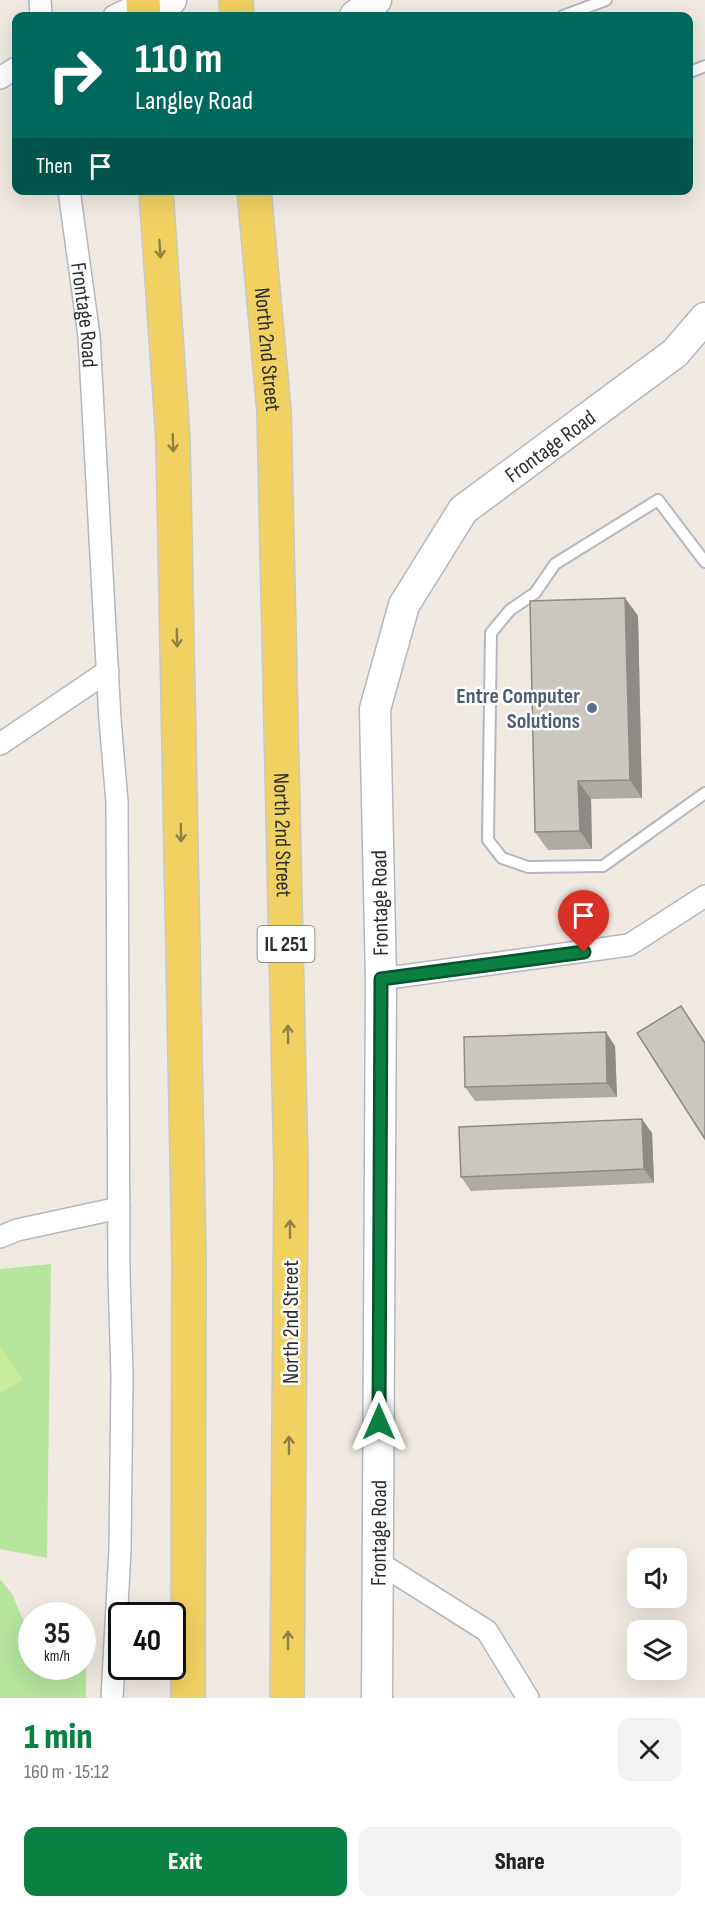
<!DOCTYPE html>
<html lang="en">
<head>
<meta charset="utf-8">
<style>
  body { margin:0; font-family:"Sofia Sans Condensed",sans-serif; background:#f2f2f2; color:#222; height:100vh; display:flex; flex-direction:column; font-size:22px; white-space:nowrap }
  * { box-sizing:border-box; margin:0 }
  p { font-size:20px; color:#767676 }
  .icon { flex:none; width:33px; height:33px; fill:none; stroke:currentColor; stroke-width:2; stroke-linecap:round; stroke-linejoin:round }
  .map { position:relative; height:1698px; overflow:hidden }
  .details { display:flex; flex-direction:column; background:#fff; flex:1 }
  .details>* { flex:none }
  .guide { position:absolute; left:12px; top:12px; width:681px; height:183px; border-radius:12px; box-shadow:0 6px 24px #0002; background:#00695c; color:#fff; overflow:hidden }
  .buttons { position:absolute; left:627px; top:1548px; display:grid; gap:12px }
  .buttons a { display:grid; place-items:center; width:60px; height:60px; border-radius:12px; background:#fff; box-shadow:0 6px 24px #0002; font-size:30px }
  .speed { position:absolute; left:18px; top:1602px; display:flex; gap:12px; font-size:30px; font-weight:700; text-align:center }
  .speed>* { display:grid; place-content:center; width:78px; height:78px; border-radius:50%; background:#fff; box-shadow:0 6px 24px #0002; line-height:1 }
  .speed small { font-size:15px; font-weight:400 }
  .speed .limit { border:3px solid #111; border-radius:9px; background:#fff; color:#111 }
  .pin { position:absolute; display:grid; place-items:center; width:51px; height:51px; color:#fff; margin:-62px -26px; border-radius:50% 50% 50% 0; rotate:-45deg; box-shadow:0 0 6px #0007 }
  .pin .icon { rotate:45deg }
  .me { position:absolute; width:66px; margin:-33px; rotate:0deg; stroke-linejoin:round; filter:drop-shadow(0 0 4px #0008) }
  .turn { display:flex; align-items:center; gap:21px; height:126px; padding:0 24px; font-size:27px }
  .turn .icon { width:78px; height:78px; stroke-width:2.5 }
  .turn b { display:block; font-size:42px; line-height:51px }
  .then { display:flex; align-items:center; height:57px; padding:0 24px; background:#0003; gap:12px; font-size:22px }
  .round { display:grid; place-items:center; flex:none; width:63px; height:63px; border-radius:12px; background:#f2f2f2 }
  .head { display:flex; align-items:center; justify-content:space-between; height:102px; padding:0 24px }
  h1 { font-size:36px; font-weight:800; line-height:45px; color:#0b8043 }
  .cta { display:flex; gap:12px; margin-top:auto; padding:12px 24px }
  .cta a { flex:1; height:69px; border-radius:12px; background:#0b8043; color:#fff; font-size:24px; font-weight:800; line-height:69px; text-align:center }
  .cta a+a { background:#f2f2f2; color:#222 }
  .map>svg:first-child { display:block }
  .green { fill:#b6e59e }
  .pitch { fill:#c9ec9a }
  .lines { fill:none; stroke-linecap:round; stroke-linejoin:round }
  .lane-casing { stroke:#b4b7c1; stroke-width:14 }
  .street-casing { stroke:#b4b7c1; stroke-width:24 }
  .secondary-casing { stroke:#b4b7c1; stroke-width:33 }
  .primary-casing { stroke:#c9c9c9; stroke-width:36 }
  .lane { stroke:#fff; stroke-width:10 }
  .street { stroke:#fff; stroke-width:21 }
  .secondary { stroke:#fff; stroke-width:30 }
  .primary { stroke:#f2d163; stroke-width:33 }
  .wall { fill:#afaba4 }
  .shaded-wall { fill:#8e8b86 }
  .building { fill:#cbc7bf; stroke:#8e8b86; stroke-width:1.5 }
  .oneway { stroke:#908048 }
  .route-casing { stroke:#07532c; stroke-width:15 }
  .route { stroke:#0b8043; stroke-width:10 }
  .service-dot { fill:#5c6f8a; stroke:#fff; stroke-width:2 }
  .labels { text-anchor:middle; stroke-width:5; stroke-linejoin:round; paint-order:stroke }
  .shield { fill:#fff; stroke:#6d6d6d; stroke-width:1.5 }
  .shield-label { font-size:21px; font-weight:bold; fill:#2e2e2e }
  .street-label { font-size:22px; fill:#2e2e2e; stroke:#fff }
  .service-label { font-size:22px; font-weight:bold; fill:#4e5e75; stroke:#fff; text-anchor:end }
</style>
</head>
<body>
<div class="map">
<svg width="705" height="1698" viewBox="0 0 705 1698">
  <rect width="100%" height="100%" fill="#efe9e1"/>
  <g class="green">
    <polygon points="51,1264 47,1558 0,1549 0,1269"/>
    <polygon points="0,1579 12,1594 25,1625 31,1628 32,1666 82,1666 83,1654 86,1656 86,1698 0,1698"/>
  </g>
  <polygon class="pitch" points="0,1346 23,1380 0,1393"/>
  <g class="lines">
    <g class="lane-casing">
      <g id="lane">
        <polyline points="563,16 606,0"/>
        <polyline points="688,73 705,66"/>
        <polyline points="705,562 658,500 555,564 535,593 510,610 491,633 488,840 502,858 528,867 603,866 705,793"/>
      </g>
    </g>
    <g class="street-casing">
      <g id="street">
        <polyline points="40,0 41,16"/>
        <polyline points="114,16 143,2"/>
        <polyline points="0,78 16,68"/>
        <path id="s1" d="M69 190 89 336 110 720 117 802 119 1275 122 1376 120 1550 112 1698"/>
        <polyline points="0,744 108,671"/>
        <polyline points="381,979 629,945 705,896"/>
        <polyline points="0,1237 17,1230 119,1208"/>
        <polyline points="378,1562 487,1631 528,1698"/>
      </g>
    </g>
    <g class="secondary-casing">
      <g id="secondary">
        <polyline points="143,2 171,0"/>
        <polyline points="355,16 376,0"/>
        <path id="s2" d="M377 1698 381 979 375 709 404 605 463 510 675 353 705 318"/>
      </g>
    </g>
    <g class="primary-casing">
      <g id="primary">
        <polyline points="143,0 144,16"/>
        <polyline points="236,0 237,16"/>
        <polyline points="156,190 173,440 189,1259 188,1698"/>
        <path id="s3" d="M254 190 274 411 291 1171 287 1698"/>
      </g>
    </g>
    <use href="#lane" class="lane"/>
    <use href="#street" class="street"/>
    <use href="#secondary" class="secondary"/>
    <use href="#primary" class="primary"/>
  </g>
  <g class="wall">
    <polygon points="625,598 638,616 642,798 591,799 592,849 548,850 535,832"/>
    <polygon points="615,1046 617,1097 475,1101 465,1087"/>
    <polygon points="652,1133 654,1183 471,1191 461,1177"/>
  </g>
  <g class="shaded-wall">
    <polygon points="625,598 638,616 642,798 630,780"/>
    <polygon points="578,781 591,799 592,849 580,831"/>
    <polygon points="606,1032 615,1046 617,1097 607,1083"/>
    <polygon points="642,1119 652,1133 654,1183 644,1169"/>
  </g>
  <g class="building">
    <polygon points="625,598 630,780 578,781 580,831 535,832 530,601"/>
    <polygon points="681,1006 705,1043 705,1139 637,1033"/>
    <polygon points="606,1032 607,1083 465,1087 464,1037"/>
    <polygon points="642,1119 644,1169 461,1177 459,1127"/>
  </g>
  <defs><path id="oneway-shaft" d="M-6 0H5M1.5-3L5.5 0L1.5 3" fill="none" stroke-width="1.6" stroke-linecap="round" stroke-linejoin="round" transform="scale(1.5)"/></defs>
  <g class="oneway">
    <use href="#oneway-shaft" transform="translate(160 249) rotate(86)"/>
    <use href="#oneway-shaft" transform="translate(173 443) rotate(88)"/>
    <use href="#oneway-shaft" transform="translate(177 638) rotate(89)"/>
    <use href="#oneway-shaft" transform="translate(181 833) rotate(89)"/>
    <use href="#oneway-shaft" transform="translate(288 1034) rotate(-91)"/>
    <use href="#oneway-shaft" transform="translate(290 1229) rotate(-90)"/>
    <use href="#oneway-shaft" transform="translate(289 1445) rotate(-90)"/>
    <use href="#oneway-shaft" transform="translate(288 1640) rotate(-90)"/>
  </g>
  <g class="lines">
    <g class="route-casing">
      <polyline id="route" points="379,1422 381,979 584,952"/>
    </g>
    <use href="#route" class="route"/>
  </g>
  <circle class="service-dot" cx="592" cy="708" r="6"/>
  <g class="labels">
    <rect class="shield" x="257.5" y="926" width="57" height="36" rx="4.5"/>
    <g class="shield-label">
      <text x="286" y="951">IL 251</text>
    </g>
    <g class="street-label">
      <text dy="8" stroke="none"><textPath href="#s1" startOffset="126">Frontage Road</textPath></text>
      <text dy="8" stroke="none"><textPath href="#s3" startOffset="160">North 2nd Street</textPath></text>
      <text dy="8" stroke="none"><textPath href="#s2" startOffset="1317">Frontage Road</textPath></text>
      <text dy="8" stroke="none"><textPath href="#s3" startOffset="646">North 2nd Street</textPath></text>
      <text transform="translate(379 903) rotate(-91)" y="8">Frontage Road</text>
      <text transform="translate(290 1322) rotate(-90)" y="8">North 2nd Street</text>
      <text dy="8" stroke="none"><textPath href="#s2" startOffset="165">Frontage Road</textPath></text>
    </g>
    <g class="service-label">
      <text x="580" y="703">Entre Computer<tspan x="580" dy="25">Solutions</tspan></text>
    </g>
  </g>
</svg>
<div class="buttons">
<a><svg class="icon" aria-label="sound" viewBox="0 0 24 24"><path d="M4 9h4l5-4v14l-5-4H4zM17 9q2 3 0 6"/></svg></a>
<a><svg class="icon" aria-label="layers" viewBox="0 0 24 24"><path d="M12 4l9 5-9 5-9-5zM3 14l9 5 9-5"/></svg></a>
</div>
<div class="speed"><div>35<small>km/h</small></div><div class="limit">40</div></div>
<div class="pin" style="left:584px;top:952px;background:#d93025"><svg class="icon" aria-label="arrive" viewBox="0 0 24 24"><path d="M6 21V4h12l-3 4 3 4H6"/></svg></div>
<svg class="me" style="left:379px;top:1422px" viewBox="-20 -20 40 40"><path d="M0-17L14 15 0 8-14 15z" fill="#0b8043" stroke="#fff" stroke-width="4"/></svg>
<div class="guide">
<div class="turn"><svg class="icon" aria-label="right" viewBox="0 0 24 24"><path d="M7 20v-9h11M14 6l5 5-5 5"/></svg><div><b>110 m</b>Langley Road</div></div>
<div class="then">Then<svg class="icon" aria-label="arrive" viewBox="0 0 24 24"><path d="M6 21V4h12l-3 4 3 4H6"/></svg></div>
</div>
</div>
<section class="details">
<div class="head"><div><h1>1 min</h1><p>160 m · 15:12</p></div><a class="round"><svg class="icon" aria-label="close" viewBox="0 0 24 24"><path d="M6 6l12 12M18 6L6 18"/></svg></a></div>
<div class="cta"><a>Exit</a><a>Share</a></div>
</section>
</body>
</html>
